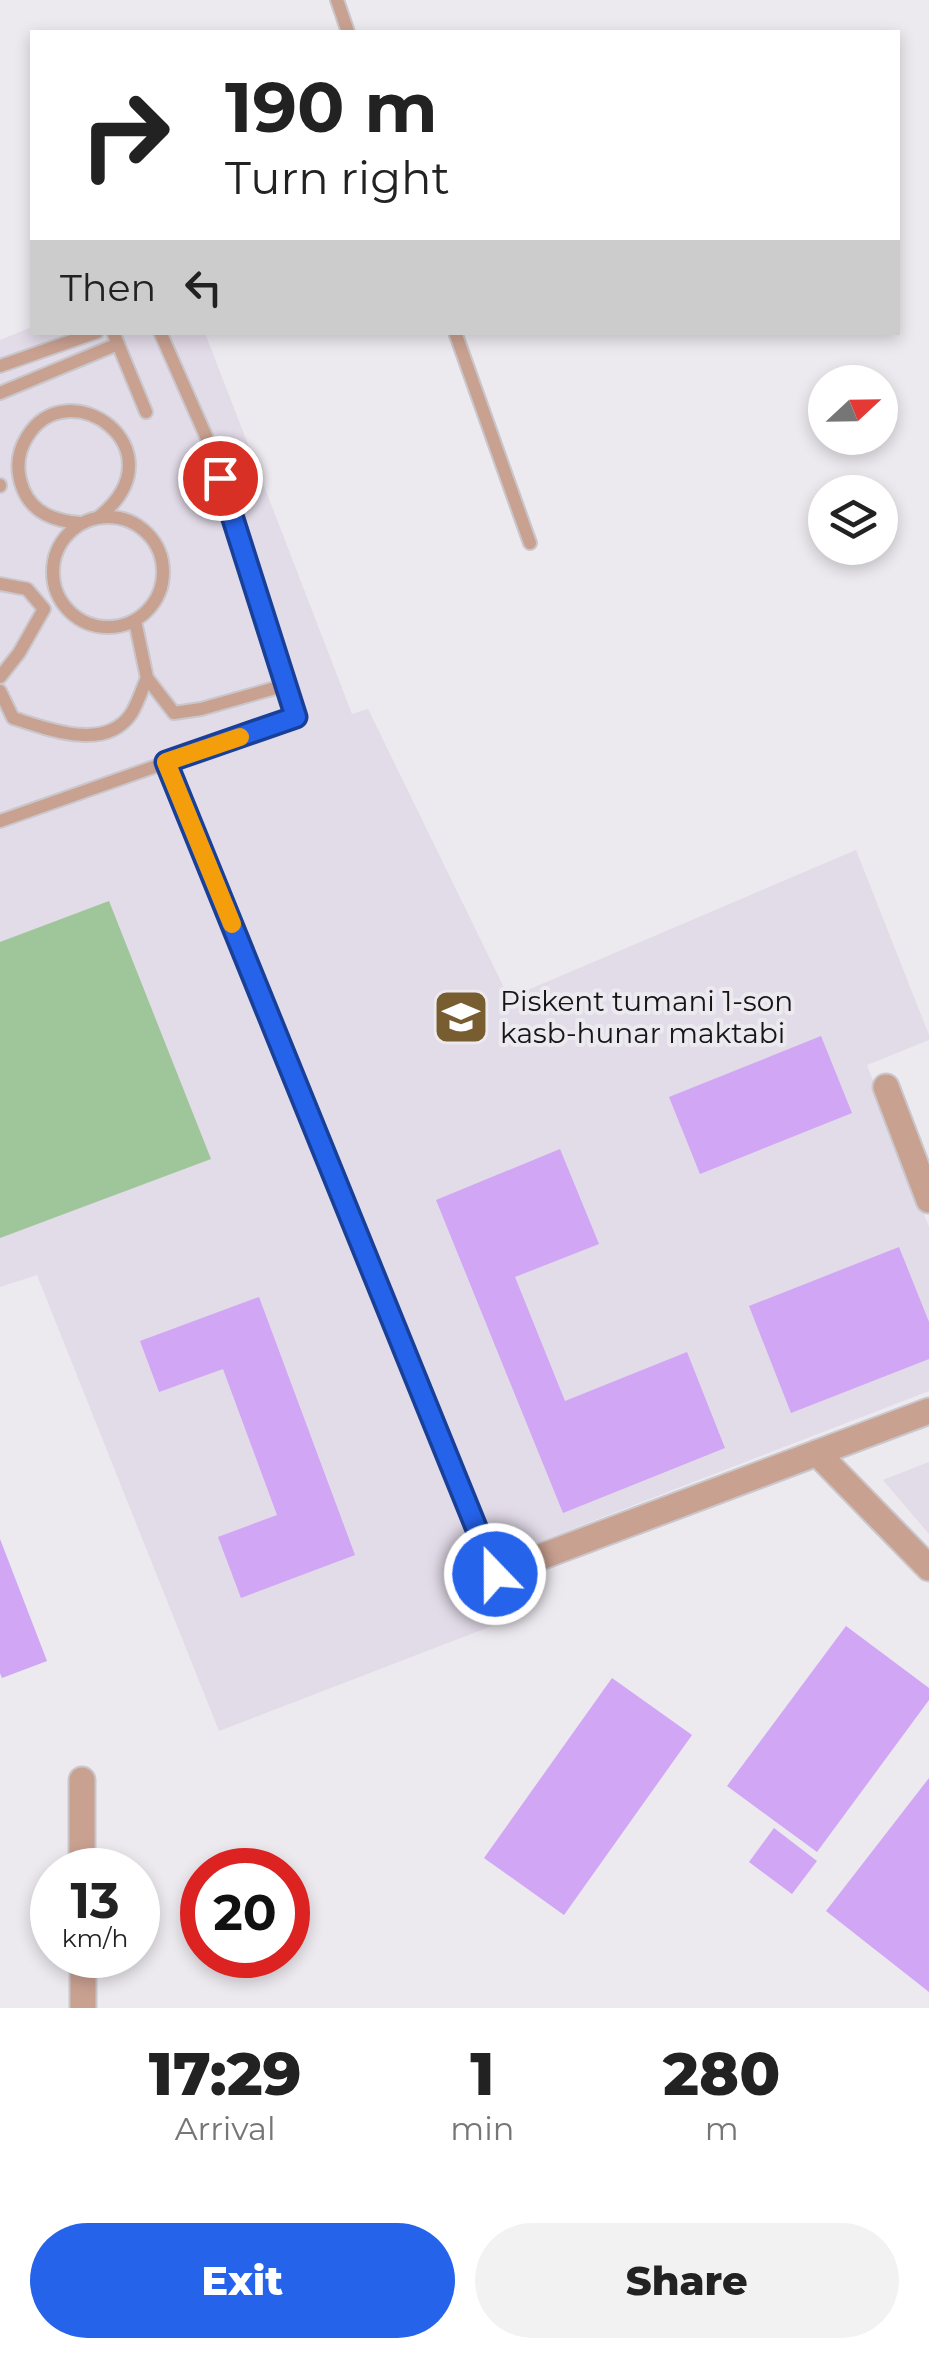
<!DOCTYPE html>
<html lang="en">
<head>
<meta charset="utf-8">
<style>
  body { margin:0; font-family:Montserrat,sans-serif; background:#f2f2f2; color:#222; height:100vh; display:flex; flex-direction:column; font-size:38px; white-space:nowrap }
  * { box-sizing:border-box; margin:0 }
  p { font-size:32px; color:#767676 }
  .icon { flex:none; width:55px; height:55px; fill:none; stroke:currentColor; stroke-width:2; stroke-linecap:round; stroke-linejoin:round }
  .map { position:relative; height:2008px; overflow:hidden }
  .drawer { display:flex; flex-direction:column; background:#fff; flex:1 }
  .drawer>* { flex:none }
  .hud { position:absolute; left:30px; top:30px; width:870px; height:305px; border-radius:0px; box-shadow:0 5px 15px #0003; background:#fff; color:#222; overflow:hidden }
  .needle { width:65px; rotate:68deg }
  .buttons { position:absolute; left:808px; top:365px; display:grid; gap:20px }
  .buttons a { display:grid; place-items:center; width:90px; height:90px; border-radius:50%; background:#fff; box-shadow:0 5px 15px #0003; font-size:50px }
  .speed { position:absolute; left:30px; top:1848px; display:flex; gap:20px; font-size:50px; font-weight:700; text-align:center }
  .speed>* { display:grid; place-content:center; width:130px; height:130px; border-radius:50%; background:#fff; box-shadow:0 5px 15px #0003; line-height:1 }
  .speed small { font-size:25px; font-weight:400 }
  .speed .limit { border:15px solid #d22; background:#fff; color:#111 }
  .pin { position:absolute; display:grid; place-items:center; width:85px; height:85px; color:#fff; margin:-42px; border:5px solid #fff; border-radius:50%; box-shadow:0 2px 10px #0007 }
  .me { position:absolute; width:110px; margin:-55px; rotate:338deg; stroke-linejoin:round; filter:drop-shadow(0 0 8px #0008) }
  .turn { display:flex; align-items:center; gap:35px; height:210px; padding:0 30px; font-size:45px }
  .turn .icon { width:130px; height:130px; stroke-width:2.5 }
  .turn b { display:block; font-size:70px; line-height:85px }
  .then { display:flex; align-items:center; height:95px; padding:0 30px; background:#0003; gap:20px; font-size:38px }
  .eta { display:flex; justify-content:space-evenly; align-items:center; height:170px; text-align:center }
  .eta b { font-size:60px; font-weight:800; line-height:70px }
  .cta { display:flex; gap:20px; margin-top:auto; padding:20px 30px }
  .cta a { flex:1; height:115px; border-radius:60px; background:#2563eb; color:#fff; font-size:40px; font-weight:800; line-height:115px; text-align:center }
  .cta a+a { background:#f2f2f2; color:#222 }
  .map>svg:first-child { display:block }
  .built { fill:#e2dbe8 }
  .green { fill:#9fc59a }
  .building { fill:#d0a6f5 }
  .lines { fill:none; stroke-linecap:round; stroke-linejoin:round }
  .lane-casing { stroke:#cac7cc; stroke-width:16 }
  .street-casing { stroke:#cac7cc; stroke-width:29 }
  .lane { stroke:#c9a191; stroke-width:12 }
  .street { stroke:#c9a191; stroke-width:25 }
  .route-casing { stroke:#184099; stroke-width:25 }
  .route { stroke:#2563eb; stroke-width:18 }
  .slow { stroke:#f59e0b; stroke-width:18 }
  .labels { text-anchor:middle; stroke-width:8; stroke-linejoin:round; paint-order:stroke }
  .poi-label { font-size:28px; fill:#161517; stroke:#ece9ef; text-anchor:start }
</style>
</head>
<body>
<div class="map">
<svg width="929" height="2008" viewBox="0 0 929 2008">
  <rect width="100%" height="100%" fill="#ece9ef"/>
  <g class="built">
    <polygon points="32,327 32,332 205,333 352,714 368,709 509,998 856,850 929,1035 929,1040 867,1065 929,1227 929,1391 502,1556 523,1614 219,1731 37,1275 0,1287 0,340"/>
    <polygon points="929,1462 929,1534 883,1480"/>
  </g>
  <polygon class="green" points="109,901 211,1159 0,1238 0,942"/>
  <g class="building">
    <polygon points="821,1036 852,1113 700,1174 669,1097"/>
    <polygon points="560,1149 599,1244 515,1277 565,1401 687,1352 725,1448 563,1513 436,1200"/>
    <polygon points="899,1247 929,1322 929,1359 791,1413 749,1306"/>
    <polygon points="259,1297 355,1555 241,1598 218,1537 277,1515 223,1369 159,1392 140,1341"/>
    <polygon points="0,1539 47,1661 2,1678 0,1673"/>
    <polygon points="846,1626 929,1688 929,1700 817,1852 727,1786"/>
    <polygon points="612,1678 692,1735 564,1915 484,1858"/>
    <polygon points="929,1778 929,1992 826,1911"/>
    <polygon points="774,1828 817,1861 792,1894 749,1862"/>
    <polygon points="236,1955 270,1955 254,1972"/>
  </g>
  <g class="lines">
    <g class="lane-casing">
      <g id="lane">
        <polyline points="337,0 348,32"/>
        <polyline points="113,332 146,412"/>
        <polyline points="455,332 530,543"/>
        <polyline points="0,366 97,332"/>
        <polyline points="0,393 118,344"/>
        <polyline points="0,485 0,486"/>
        <circle cx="108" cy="572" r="55"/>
        <path d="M80 523C56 521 33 514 23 489 16 471 17 453 27 437 68 369 182 449 100 516"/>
        <polyline points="0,584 27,589 44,609 19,653 0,677"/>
        <polyline points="135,621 147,678 174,713 201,709 286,685"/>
        <path d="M0 691 13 718C48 729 105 752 131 714 138 703 142 689 147 678"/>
        <polyline points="167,762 495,1574"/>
        <polyline points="0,821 296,717 209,443 160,332"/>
      </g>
    </g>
    <g class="street-casing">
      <g id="street">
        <polyline points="886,1087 929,1200"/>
        <polyline points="817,1453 929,1568"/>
        <polyline points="495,1574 929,1411"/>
        <polyline points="82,1780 82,1870"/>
        <polyline points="83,1955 83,2008"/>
      </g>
    </g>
    <use href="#lane" class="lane"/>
    <use href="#street" class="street"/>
  </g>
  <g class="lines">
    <g class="route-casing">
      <polyline id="route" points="220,478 296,717 166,762 495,1574"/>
    </g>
    <use href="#route" class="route"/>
    <polyline class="slow" points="232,924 166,762 240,737"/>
  </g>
  <defs>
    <g id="school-square" transform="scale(2.875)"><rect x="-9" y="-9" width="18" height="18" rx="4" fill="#775d2f" stroke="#ece9ef"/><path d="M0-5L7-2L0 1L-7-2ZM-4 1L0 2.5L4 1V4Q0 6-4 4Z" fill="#fff"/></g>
  </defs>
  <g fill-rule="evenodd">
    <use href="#school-square" x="461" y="1017"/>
  </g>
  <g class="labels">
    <g class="poi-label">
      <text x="500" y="1011">Piskent tumani 1-son<tspan x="500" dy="32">kasb-hunar maktabi</tspan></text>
    </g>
  </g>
</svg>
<div class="buttons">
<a><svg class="needle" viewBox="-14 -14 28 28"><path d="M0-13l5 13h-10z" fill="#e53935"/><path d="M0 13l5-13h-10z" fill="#767676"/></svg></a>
<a><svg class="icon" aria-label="layers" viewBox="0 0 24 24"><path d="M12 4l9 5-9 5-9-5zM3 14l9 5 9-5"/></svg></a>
</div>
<div class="speed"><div>13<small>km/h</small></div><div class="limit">20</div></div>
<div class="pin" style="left:220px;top:478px;background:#d93025"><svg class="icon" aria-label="arrive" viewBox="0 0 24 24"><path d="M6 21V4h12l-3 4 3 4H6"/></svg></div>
<svg class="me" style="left:495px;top:1574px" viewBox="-20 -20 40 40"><circle r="17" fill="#2563eb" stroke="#fff" stroke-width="3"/><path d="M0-11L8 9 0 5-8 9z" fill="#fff"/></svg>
<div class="hud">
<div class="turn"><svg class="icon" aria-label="right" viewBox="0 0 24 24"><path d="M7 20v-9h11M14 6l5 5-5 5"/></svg><div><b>190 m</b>Turn right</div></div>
<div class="then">Then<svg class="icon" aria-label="left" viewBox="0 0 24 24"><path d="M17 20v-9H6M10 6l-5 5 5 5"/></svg></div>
</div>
</div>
<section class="drawer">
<div class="eta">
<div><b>17:29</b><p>Arrival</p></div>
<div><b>1</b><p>min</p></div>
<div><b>280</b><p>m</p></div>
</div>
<div class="cta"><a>Exit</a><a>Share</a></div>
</section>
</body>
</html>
